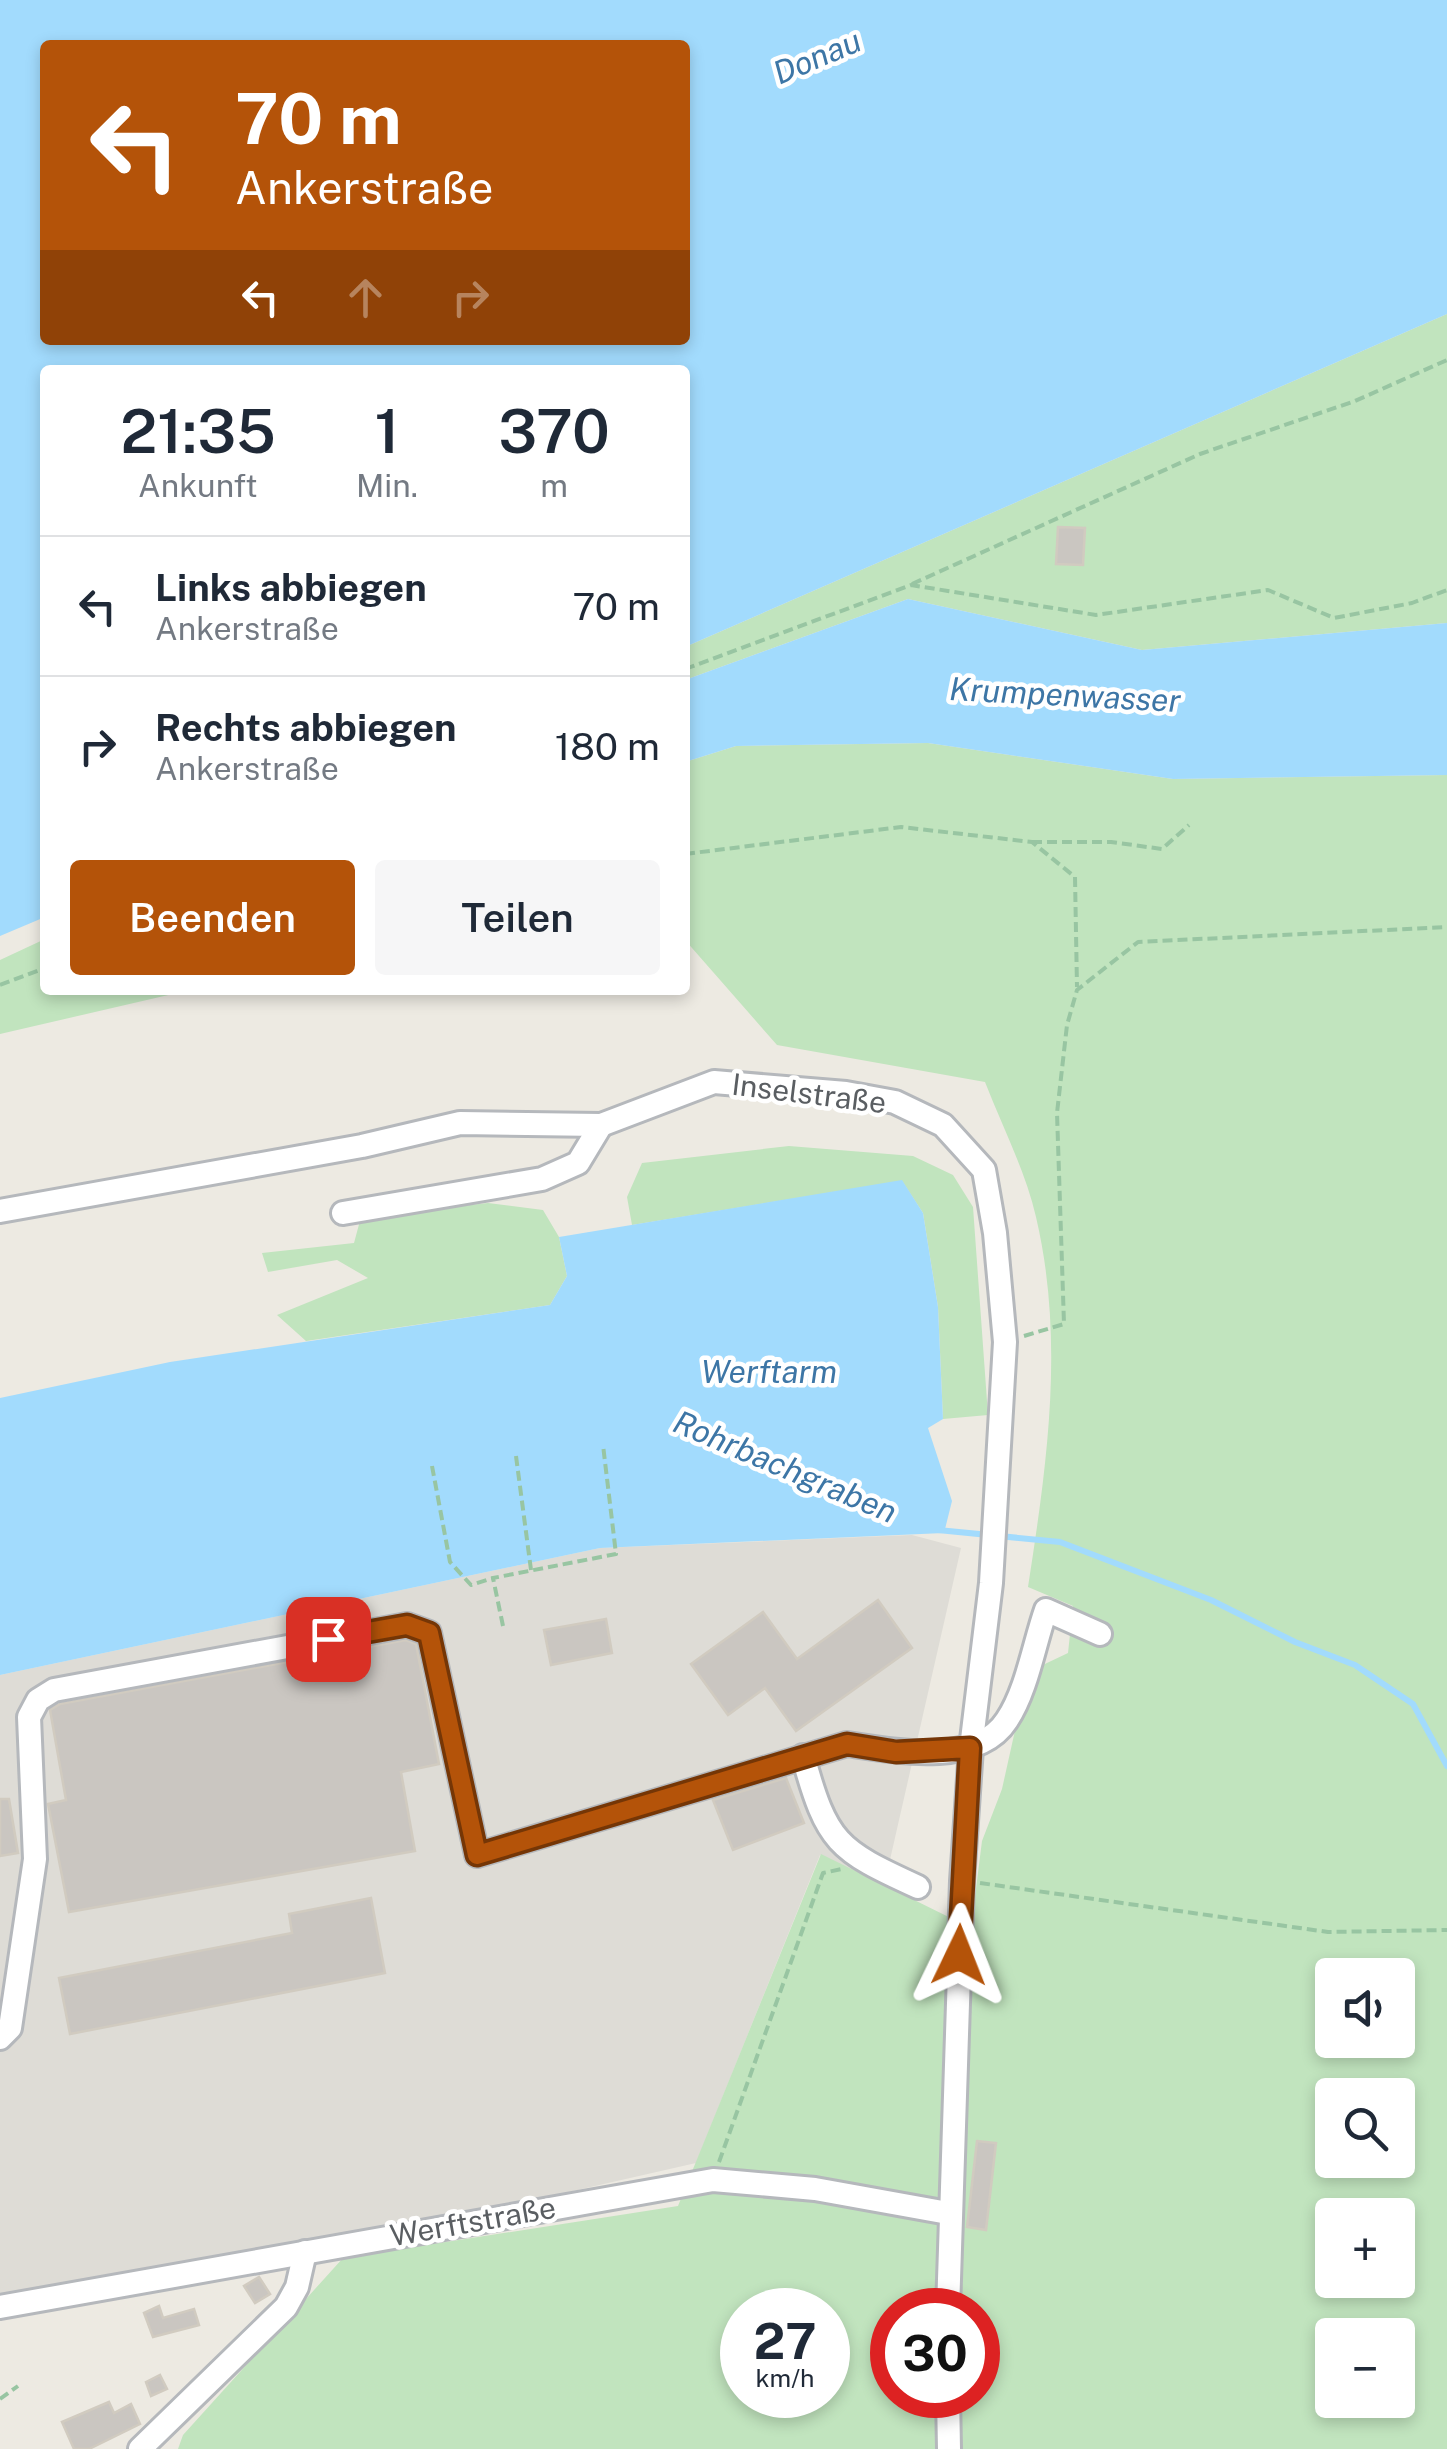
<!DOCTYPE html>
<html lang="de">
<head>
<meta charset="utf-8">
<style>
  body { margin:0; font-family:"Public Sans",sans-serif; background:#f6f6f7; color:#1f2937; height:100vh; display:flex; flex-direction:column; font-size:38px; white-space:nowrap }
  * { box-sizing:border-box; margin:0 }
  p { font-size:32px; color:#747a83 }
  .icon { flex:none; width:55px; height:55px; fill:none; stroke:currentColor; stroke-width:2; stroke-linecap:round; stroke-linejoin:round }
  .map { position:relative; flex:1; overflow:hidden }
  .details { position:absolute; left:40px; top:365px; width:650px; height:630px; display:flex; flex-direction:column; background:#fff; border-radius:10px; box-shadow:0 5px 15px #0003 }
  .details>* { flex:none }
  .banner { position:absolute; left:40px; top:40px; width:650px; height:305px; border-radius:10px; box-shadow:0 5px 15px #0003; background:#b45309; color:#fff; overflow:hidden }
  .controls { position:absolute; left:1315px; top:1958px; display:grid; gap:20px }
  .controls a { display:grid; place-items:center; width:100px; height:100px; border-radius:10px; background:#fff; box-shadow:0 5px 15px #0003; font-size:50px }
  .speed { position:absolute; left:720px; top:2288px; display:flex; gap:20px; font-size:50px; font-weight:700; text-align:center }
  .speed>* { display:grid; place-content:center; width:130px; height:130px; border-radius:50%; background:#fff; box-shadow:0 5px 15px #0003; line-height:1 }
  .speed small { font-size:25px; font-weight:400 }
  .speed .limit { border:15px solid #d22; background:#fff; color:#111 }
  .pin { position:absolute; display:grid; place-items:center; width:85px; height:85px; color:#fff; margin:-42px; border-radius:20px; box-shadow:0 5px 15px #0006 }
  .me { position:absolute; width:110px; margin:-55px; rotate:2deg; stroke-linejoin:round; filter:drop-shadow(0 0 8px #0008) }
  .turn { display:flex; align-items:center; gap:35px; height:210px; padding:0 30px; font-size:45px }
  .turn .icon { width:130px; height:130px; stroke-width:2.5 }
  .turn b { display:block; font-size:70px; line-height:85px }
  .lanes { display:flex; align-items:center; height:95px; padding:0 30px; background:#0003; justify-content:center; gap:50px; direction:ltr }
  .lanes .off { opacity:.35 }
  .eta { display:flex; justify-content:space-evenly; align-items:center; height:170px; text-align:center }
  .eta b { font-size:60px; font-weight:600; line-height:70px }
  .action { display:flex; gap:20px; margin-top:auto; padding:20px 30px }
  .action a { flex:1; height:115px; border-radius:10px; background:#b45309; color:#fff; font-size:40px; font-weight:600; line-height:115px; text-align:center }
  .action a+a { background:#f6f6f7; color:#1f2937 }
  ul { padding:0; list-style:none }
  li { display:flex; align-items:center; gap:30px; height:140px; padding:0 30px; border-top:2px solid #e0e1e3 }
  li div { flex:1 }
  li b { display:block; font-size:38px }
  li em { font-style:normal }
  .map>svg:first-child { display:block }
  .industrial { fill:#dedcd6 }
  .green { fill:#c1e4be; fill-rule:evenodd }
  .water { fill:#a2dbfd; fill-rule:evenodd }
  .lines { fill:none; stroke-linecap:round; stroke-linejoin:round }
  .stream { stroke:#a2dbfd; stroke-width:6 }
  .building { fill:#cac6c1; stroke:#d1cbc0; stroke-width:2.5 }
  .minor-casing { stroke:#b5b8bc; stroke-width:28 }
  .path { stroke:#98c5a2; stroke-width:4; stroke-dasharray:10 5; stroke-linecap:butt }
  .minor { stroke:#fff; stroke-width:22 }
  .route-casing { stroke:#753606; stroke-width:25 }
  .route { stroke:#b45309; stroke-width:18 }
  .labels { text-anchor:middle; stroke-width:9; stroke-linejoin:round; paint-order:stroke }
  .street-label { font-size:30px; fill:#5a5e62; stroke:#fff }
  .water-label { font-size:32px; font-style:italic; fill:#3d76a6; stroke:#fff }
</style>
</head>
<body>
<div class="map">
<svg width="1447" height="2449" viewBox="0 0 1447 2449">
  <rect width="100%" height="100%" fill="#edeae2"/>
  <polygon class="industrial" points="912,1535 961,1548 884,1886 820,1855 696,2163 551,2196 0,2295 0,1675 600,1548"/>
  <g class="green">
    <polygon points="1447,314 1447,623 1142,650 908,599 685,680 685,647"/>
    <path d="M928 743 1173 779 1447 775V2449H178L183 2435 343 2258 678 2206 821 1854 971 1928 982 1841 1002 1789 1028 1672 1068 1653 1073 1606 1028 1587C1047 1464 1065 1341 1036 1217 1026 1172 1002 1126 985 1082L777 1045 685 940V762L736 746ZM1332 1975H1398V2040H1332ZM1332 2095H1398V2160H1332ZM1332 2215H1398V2280H1332ZM742 2310H828V2395H742ZM892 2310H978V2395H892ZM1332 2335H1398V2400H1332Z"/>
    <polygon points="45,939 45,990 190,990 0,1034 0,960"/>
    <polygon points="789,1146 913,1156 953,1175 973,1207 988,1415 943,1419 938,1307 923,1213 902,1181 632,1225 627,1197 642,1163"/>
    <polygon points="488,1203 543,1210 559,1237 567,1276 550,1305 306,1341 277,1315 368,1278 337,1260 268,1272 262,1253 354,1243 361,1217"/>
  </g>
  <g class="water">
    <path d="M0 0H1447V314L685 647V370H45V917L0 936ZM45 45H685V340H45Z"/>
    <polygon points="908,599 1142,650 1447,623 1447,775 1173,779 928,743 736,746 685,762 685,680"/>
    <polygon points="902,1180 923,1213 938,1307 943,1419 928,1428 952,1501 944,1533 600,1548 0,1675 0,1398 170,1362 550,1305 567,1276 559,1237"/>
  </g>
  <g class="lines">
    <polyline class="stream" points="938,1530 1060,1542 1211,1600 1295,1642 1355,1665 1413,1704 1447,1766"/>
  </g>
  <g class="building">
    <polygon points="1058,527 1085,528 1083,565 1056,564"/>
    <polygon points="878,1600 912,1648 796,1731 765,1688 728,1715 691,1664 763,1612 797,1659"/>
    <polygon points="606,1619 612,1653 551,1665 544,1630"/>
    <polygon points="406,1640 416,1644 439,1764 401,1772 415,1851 69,1912 48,1804 66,1800 50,1710 60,1704"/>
    <polygon points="786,1778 804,1823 733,1850 713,1800"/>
    <polygon points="0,1799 9,1799 18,1853 0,1856"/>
    <polygon points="371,1898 385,1973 70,2034 59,1978 292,1933 289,1914"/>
    <polygon points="977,2141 996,2143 986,2230 967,2227"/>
    <polygon points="259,2277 270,2294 255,2303 244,2286"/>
    <polygon points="159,2306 163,2318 194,2309 199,2325 153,2337 144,2313"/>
    <polygon points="160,2375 167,2389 151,2396 146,2382"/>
    <polygon points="109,2402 114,2413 131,2404 140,2424 89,2449 74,2449 62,2422"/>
  </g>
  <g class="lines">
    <g class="minor-casing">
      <g id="minor">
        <polyline points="0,1211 362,1146 460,1123 601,1125 714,1082 846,1093 895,1102 943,1125 984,1170 995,1233 1005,1342 991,1583 971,1748 962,1881 948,2310"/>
        <polyline points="343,1213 542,1179 578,1163 601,1125"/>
        <path d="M803 1756C827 1843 837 1850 918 1887"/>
        <path d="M0 2038 10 2028 35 1859 29 1717 38 1700 54 1690 407 1625 429 1633 477 1855 847 1744C894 1751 977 1767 1007 1720 1027 1690 1034 1644 1046 1610L1100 1634"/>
        <polyline points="0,2307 713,2180 815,2189 948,2213"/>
        <polyline points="948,2395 949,2449"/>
        <polyline points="140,2449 286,2307 297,2287 305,2252"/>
      </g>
    </g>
    <g class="path">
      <polyline points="912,584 1200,454 1355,401 1447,360"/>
      <polyline points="685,669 911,585 1096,615 1268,590 1334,618 1412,603 1447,590"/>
      <polyline points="1032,842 1111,842 1162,849 1189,825"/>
      <polyline points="685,854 901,827 1032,842 1075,877 1077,987"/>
      <polyline points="0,985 45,968"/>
      <polyline points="1024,1336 1064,1324 1057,1113 1067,1025 1077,990 1138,942 1447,927"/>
      <polyline points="516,1456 531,1570"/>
      <polyline points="432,1466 450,1562 471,1585 493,1578"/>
      <polyline points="503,1626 493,1578 616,1554 603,1445"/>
      <polyline points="980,1883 1328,1932 1447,1930"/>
      <polyline points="719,2162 823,1873 842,1869"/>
      <polyline points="0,2399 18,2386"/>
    </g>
    <use href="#minor" class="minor"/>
  </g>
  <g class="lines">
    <g class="route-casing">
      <polyline id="route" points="328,1639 407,1625 429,1633 477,1855 847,1744 896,1752 970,1748 959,1955"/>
    </g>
    <use href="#route" class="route"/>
  </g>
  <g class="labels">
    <g class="street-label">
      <text transform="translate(809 1094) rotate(7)" y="10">Inselstraße</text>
      <text transform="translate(473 2222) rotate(-10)" y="10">Werftstraße</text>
    </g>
    <g class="water-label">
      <text transform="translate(817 57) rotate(-23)" y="11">Donau</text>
      <text transform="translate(1065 695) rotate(3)" y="11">Krumpenwasser</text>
      <text x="769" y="1383">Werftarm</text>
      <text transform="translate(785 1467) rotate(23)" y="11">Rohrbachgraben</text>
    </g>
  </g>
</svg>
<div class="controls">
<a><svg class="icon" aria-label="sound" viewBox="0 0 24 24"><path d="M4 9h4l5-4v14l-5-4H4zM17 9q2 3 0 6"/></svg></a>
<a><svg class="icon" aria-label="search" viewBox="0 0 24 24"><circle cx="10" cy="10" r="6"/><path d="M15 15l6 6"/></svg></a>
<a>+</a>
<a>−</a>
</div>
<div class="speed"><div>27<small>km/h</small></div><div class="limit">30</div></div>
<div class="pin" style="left:328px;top:1639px;background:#d93025"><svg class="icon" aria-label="arrive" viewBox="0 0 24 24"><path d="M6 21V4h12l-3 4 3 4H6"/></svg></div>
<svg class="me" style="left:959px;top:1955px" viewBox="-20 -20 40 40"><path d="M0-17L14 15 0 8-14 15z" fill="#b45309" stroke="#fff" stroke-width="4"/></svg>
<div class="banner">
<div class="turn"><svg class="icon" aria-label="left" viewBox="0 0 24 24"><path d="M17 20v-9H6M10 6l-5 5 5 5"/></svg><div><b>70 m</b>Ankerstraße</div></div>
<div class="lanes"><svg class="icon" aria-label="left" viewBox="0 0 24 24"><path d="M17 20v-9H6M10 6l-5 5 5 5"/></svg><svg class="icon off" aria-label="ahead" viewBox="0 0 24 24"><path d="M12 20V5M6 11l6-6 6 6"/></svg><svg class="icon off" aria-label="right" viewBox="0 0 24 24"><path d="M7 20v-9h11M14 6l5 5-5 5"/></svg></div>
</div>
<section class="details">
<div class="eta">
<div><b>21:35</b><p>Ankunft</p></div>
<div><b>1</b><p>Min.</p></div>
<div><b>370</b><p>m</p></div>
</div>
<ul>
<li><svg class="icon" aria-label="left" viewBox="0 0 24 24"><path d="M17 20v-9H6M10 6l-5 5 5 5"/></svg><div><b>Links abbiegen</b><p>Ankerstraße</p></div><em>70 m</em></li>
<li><svg class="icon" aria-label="right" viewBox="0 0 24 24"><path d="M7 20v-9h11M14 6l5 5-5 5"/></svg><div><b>Rechts abbiegen</b><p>Ankerstraße</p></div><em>180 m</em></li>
</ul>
<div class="action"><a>Beenden</a><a>Teilen</a></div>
</section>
</div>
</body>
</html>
